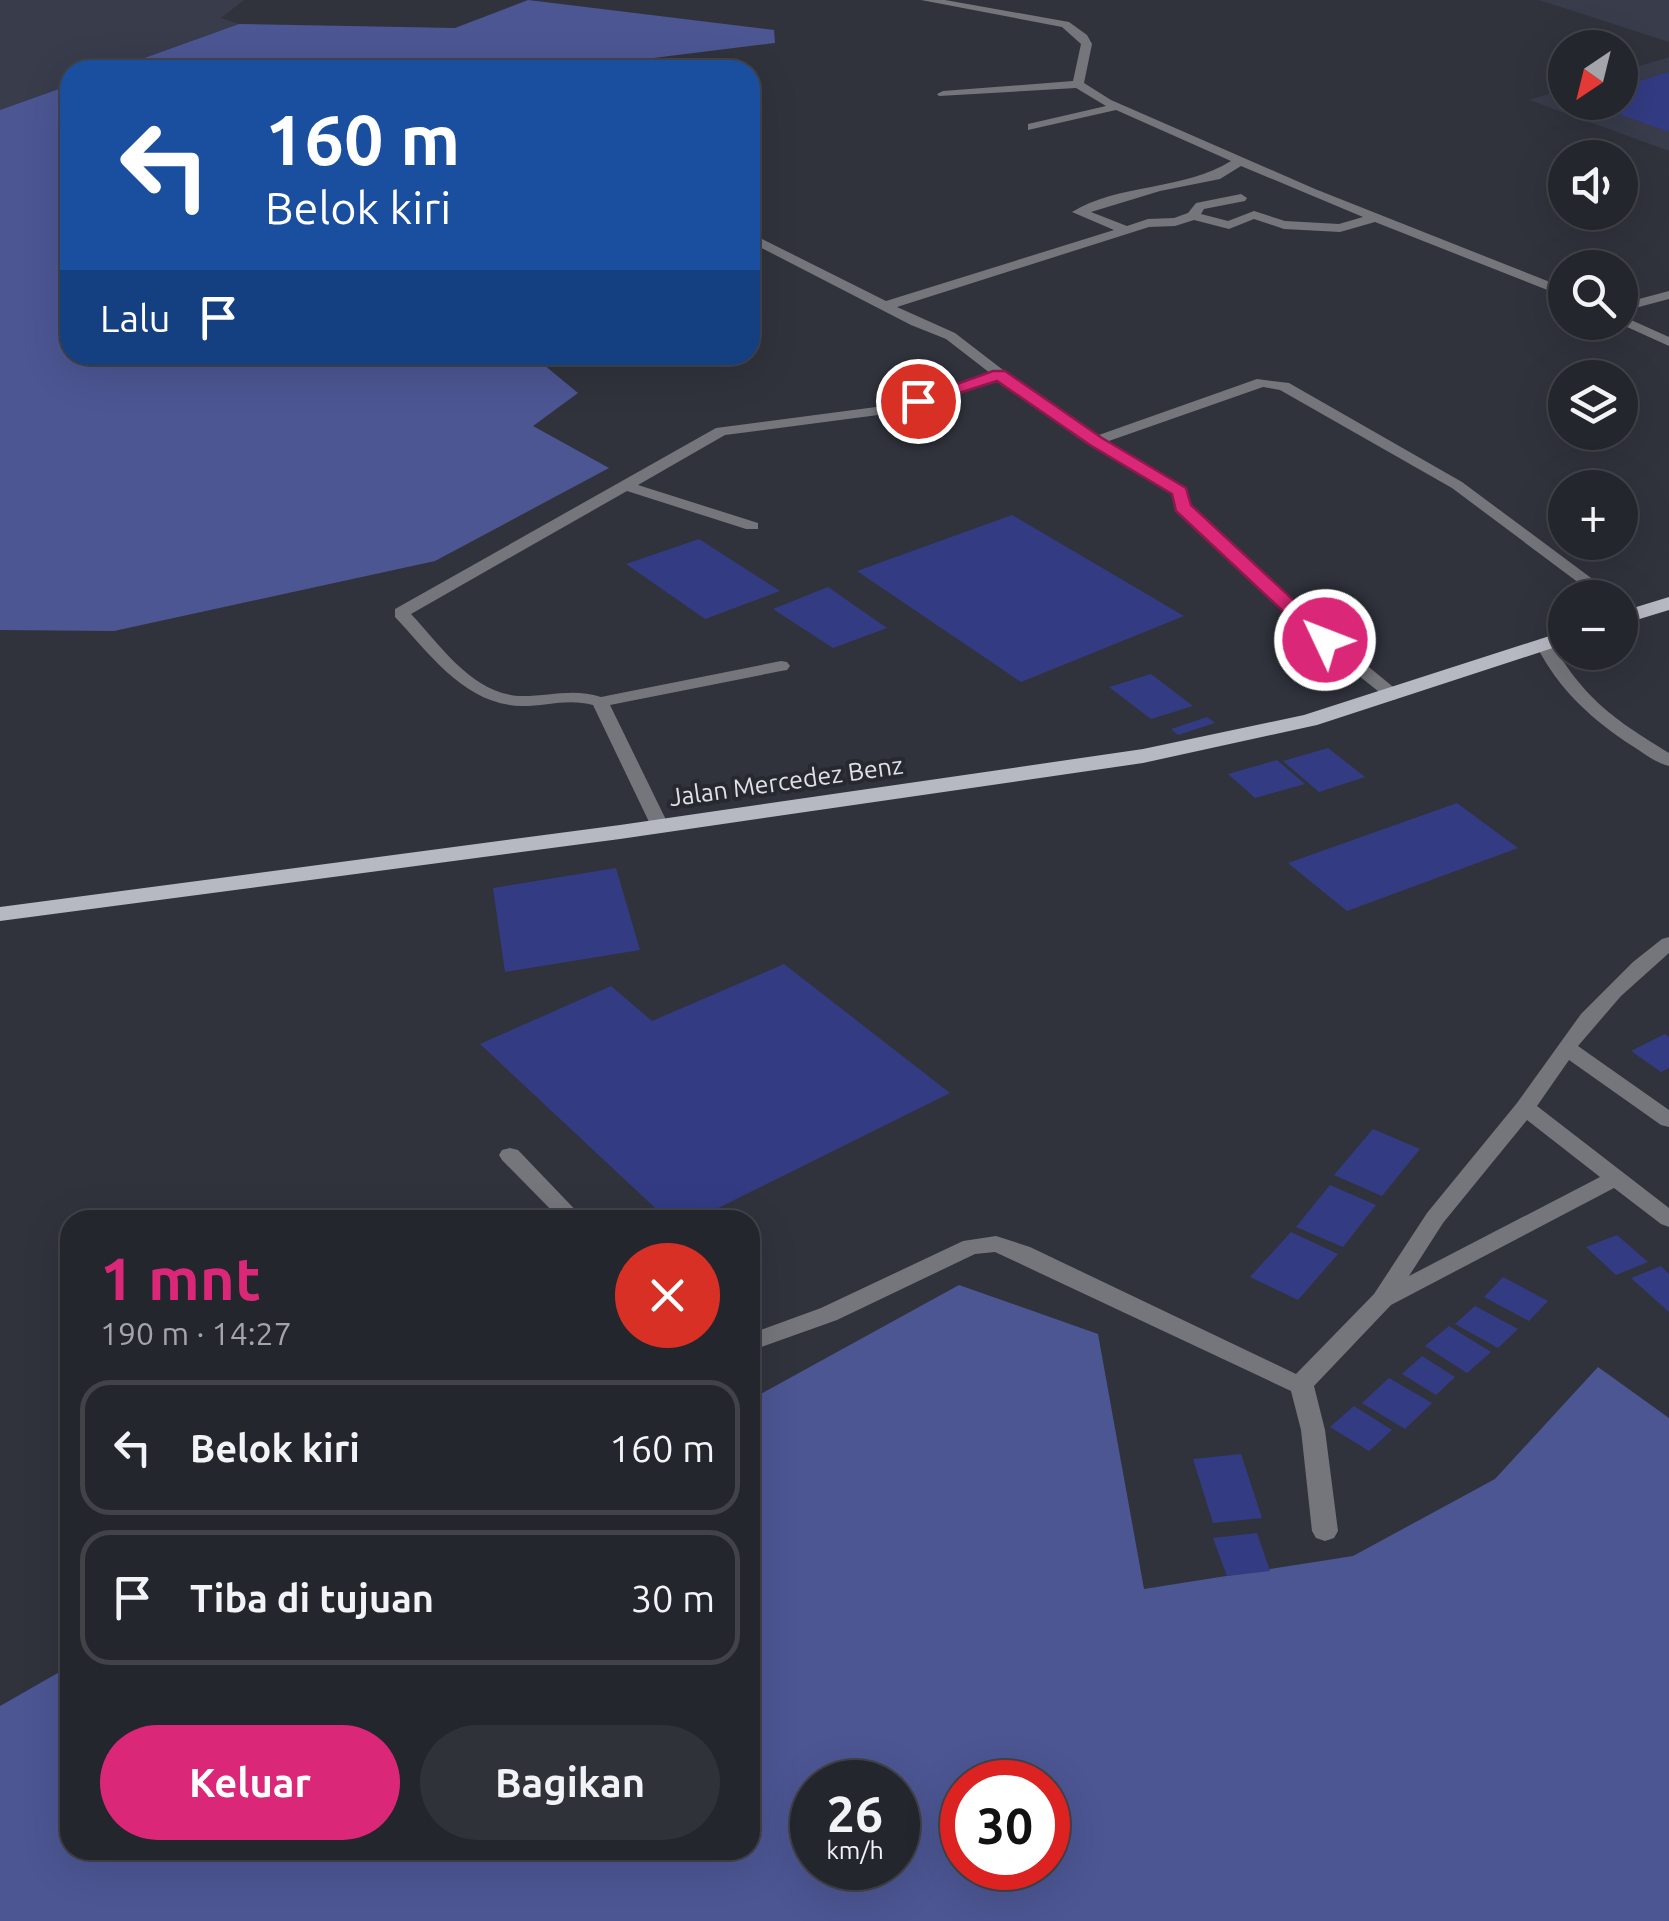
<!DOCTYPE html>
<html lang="id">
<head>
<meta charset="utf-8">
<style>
  body { margin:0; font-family:Ubuntu,sans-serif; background:#303239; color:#f1f3f6; height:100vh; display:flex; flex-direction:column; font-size:38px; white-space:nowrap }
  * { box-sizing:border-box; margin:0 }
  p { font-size:32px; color:#a3a5aa }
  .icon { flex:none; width:55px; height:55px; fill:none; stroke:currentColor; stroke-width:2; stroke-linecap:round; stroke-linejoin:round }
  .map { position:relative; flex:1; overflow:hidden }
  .details { position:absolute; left:60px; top:1210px; width:700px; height:650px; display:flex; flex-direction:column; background:#24262d; border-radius:30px; box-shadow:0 10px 40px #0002,0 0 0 2px #414349 }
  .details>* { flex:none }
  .hud { position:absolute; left:60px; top:60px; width:700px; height:305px; border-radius:30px; box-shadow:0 10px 40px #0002,0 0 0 2px #414349; background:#1a4fa0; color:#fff; overflow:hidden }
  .needle { width:65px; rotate:215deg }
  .tools { position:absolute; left:1548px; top:30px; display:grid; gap:20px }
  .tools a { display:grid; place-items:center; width:90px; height:90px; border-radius:50%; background:#24262d; box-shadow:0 10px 40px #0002,0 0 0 2px #414349; font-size:50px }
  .speed { position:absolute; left:790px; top:1760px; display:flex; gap:20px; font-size:50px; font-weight:700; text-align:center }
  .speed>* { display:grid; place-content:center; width:130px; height:130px; border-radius:50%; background:#24262d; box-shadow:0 10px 40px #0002,0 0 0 2px #414349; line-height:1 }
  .speed small { font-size:25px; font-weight:400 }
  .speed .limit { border:15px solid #d22; background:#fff; color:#111 }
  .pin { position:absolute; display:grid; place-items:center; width:85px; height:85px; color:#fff; margin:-42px; border:5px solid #fff; border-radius:50%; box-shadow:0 2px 10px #0007 }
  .me { position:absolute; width:110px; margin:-55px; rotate:313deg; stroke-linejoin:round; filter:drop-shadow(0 0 8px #0008) }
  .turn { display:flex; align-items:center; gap:35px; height:210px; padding:0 40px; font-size:45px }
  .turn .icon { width:130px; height:130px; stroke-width:2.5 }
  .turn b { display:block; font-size:70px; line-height:85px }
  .then { display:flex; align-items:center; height:95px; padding:0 40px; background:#0003; gap:20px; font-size:38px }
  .round { display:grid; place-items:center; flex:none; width:105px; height:105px; border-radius:52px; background:#303239 }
  .summary { display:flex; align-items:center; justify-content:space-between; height:170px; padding:0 40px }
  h1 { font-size:60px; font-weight:600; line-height:75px; color:#db2777 }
  .cta { display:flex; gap:20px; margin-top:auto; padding:20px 40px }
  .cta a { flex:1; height:115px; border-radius:60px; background:#db2777; color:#fff; font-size:40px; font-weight:600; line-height:115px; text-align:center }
  .cta a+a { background:#303239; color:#f1f3f6 }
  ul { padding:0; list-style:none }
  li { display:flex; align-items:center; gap:30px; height:135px; margin:0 20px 15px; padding:0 20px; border:5px solid #414349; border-radius:30px }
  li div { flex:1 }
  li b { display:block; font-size:38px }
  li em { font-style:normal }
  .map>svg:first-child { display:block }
  .built { fill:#383c4b }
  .green { fill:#4c5693; fill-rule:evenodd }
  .building { fill:#333b83 }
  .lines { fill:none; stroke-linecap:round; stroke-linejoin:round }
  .street { fill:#75767b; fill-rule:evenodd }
  .primary { fill:#b6b8c2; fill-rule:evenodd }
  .route { fill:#db2777; stroke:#8e194d; stroke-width:2.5 }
  .labels { text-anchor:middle; stroke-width:8; stroke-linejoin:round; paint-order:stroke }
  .street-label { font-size:25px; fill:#e0e1e7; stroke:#272931 }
</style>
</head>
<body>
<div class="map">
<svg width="1669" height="1921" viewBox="0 0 1669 1921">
  <rect width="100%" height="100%" fill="#30333c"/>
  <g class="built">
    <polygon points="0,0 244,0 221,18 239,24 111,70 70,70 70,85 0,110"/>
    <polygon points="1539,0 1669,0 1669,42"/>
    <polygon points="1669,57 1669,151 1529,100 1565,89 1565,102 1620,102 1620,72"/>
  </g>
  <g class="green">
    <polygon points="528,0 774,30 775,43 613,63 618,70 111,70 239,24 455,28"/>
    <polygon points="70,85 70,355 532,355 578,393 533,426 609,468 435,561 114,631 0,630 0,110"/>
    <path d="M959 1285 1098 1334 1144 1589 1353 1556 1495 1479 1598 1367 1669 1418V1921H0V1706L70 1666V1850H750V1396L759 1395ZM812 1782H898V1868H812ZM962 1782H1048V1868H962Z"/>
  </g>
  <g class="building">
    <polygon points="1669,72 1669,132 1588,103 1620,102 1620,87"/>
    <polygon points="1012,515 1184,616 1021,682 857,571"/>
    <polygon points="699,539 780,591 705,619 626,564"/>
    <polygon points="828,587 887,628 833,648 773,609"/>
    <polygon points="1151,674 1193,706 1151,719 1109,687"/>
    <polygon points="1207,717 1215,723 1178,735 1171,729"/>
    <polygon points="1328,748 1365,777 1319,792 1283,761"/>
    <polygon points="1277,760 1305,784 1255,798 1228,774"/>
    <polygon points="1457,803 1518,848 1347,911 1288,863"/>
    <polygon points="616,868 640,950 505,972 493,888"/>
    <polygon points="784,964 950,1093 694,1220 668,1220 480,1044 611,986 652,1021"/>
    <polygon points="1665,1034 1669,1037 1669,1068 1661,1072 1631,1051"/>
    <polygon points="1373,1129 1420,1149 1382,1196 1334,1175"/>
    <polygon points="1330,1185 1376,1205 1343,1247 1296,1227"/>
    <polygon points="1291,1232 1338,1254 1298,1300 1250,1277"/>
    <polygon points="1617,1235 1648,1262 1616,1275 1586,1247"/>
    <polygon points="1661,1266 1669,1274 1669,1312 1631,1278"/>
    <polygon points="1503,1277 1548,1301 1529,1321 1484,1297"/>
    <polygon points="1475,1306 1518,1329 1498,1348 1455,1324"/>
    <polygon points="1449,1326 1491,1352 1467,1373 1425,1346"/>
    <polygon points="1422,1356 1455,1377 1436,1395 1402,1374"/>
    <polygon points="1389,1378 1432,1403 1405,1429 1362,1403"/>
    <polygon points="1354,1406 1392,1430 1369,1451 1330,1427"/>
    <polygon points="1241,1454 1262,1518 1213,1523 1193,1459"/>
    <polygon points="1257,1533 1270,1571 1227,1576 1213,1538"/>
  </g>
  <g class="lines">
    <g class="street">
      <path d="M921 0H945L1069 22 1087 35 1092 44 1084 83 1111 100 1315 189 1565 288V297L1375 222 1340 232 1284 229 1254 219 1229 229 1194 220 1175 226 1149 227 897 307 955 333 1025 387 1096 436 1257 379 1289 383 1462 482 1618 598H1599L1452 488 1280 390 1263 387 1106 442 1185 489 1191 506 1331 636 1403 695 1394 700 1388 699 1319 644 1177 510 1173 494 1081 440 998 380 901 412 725 435 638 485 758 523V529H746L627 491 411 614C441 646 474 696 523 696 550 696 574 688 601 697L781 661 787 662 790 666 787 670 781 671 610 705 669 826 667 830 660 832 651 826 593 705C569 698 546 706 522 706 465 705 430 654 395 617V609L716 428 899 404 990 373 946 339 911 325 750 242V233L886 301 1114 230 1072 212C1116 184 1186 190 1231 161L1116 110 1028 130V124L1106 106 1076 88 939 96 937 94 943 91 1073 81 1081 44 1062 27ZM1241 166 1363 217 1339 224 1285 221 1254 211 1228 221 1201 214 1204 209 1245 201 1247 198 1241 194 1196 203 1188 213 1174 218 1148 219 1127 226 1091 212 1160 191 1220 179Z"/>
      <polygon points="1669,291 1669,299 1620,312 1620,304"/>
      <polygon points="1620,315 1669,337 1669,346 1616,322 1620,322"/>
      <path d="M1544 640 1550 641C1586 700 1612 718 1669 753V766C1656 763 1645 754 1634 747 1592 720 1559 690 1536 645Z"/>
      <path d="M1669 937V953L1621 996 1578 1046 1669 1110V1127L1661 1125 1569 1060 1537 1106 1669 1208V1227L1661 1224 1614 1188 1391 1305 1314 1386 1325 1430 1338 1531 1334 1538 1325 1541 1316 1538 1312 1531 1301 1430 1291 1391 995 1252 975 1254 837 1320 750 1351V1334L821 1308 963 1241 996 1236 1030 1247 1296 1374 1374 1294 1427 1213 1517 1103 1581 1014 1633 962 1662 939ZM1527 1120 1600 1177 1409 1276 1443 1223Z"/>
      <polygon points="510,1148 518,1150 585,1220 561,1220 502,1160 499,1155 502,1150"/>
    </g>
    <g class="primary">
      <polygon points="1669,597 1669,610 1620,625 1620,612"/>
      <polygon points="1565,631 1565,644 1317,725 1143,763 620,839 0,921 0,907 620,825 1143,749 1304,715"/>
    </g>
  </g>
  <polygon class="route" points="993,371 1005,371 1102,438 1186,488 1191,505 1332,636 1332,644 1318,644 1176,511 1172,494 1090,445 997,381 918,406 910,401"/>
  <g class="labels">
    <g class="street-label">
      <text transform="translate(786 781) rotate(-8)" y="9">Jalan Mercedez Benz</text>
    </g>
  </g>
</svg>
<div class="tools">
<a><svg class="needle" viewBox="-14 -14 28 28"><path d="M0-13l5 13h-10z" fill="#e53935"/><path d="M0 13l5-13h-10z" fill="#a3a5aa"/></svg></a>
<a><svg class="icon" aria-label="sound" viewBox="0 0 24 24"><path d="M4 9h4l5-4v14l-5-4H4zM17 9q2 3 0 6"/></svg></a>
<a><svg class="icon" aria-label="search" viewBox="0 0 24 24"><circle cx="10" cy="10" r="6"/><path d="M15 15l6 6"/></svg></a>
<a><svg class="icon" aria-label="layers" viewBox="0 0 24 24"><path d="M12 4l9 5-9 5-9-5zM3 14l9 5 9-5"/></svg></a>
<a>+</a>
<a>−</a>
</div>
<div class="speed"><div>26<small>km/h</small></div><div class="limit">30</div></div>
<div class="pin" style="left:918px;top:401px;background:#d93025"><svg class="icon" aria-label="arrive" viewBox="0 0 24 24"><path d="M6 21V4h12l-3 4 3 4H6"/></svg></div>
<svg class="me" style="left:1325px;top:640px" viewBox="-20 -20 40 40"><circle r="17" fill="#db2777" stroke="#fff" stroke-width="3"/><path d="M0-11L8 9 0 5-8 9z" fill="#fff"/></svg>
<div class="hud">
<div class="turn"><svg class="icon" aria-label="left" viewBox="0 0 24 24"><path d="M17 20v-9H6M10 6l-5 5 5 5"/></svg><div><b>160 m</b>Belok kiri</div></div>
<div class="then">Lalu<svg class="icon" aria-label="arrive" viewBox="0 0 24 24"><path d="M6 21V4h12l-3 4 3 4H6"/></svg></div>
</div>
<section class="details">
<div class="summary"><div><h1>1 mnt</h1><p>190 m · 14:27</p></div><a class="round" style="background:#d93025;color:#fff"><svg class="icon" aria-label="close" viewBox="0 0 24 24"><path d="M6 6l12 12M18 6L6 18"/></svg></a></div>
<ul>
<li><svg class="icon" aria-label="left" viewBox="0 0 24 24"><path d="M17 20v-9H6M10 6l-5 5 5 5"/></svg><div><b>Belok kiri</b></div><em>160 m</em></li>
<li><svg class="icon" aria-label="arrive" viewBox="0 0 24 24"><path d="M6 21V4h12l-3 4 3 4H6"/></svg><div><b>Tiba di tujuan</b></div><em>30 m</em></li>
</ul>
<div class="cta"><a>Keluar</a><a>Bagikan</a></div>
</section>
</div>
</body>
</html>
